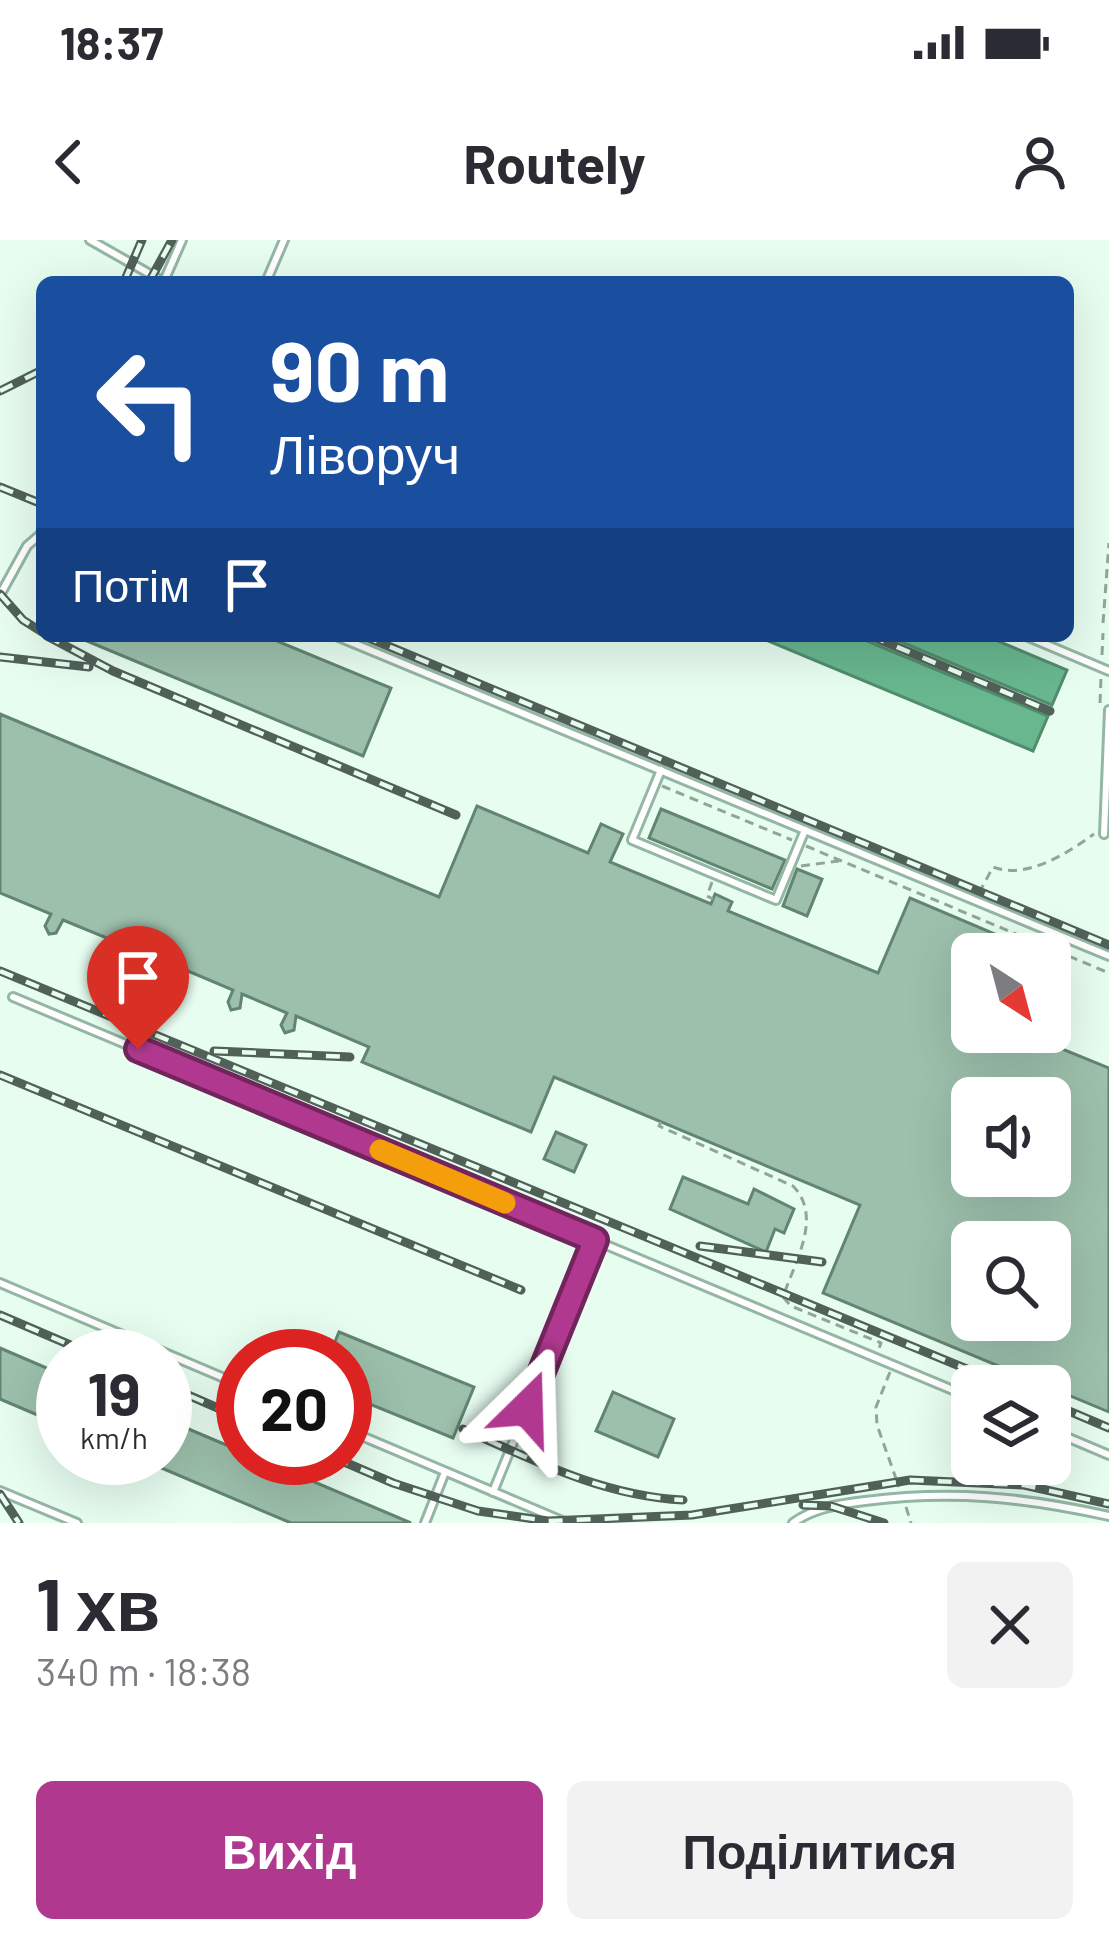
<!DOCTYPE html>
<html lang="uk">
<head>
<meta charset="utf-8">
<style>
  body { margin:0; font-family:Barlow,sans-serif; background:#f2f2f3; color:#2b2b33; height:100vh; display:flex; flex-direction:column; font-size:45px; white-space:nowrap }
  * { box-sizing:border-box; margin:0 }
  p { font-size:39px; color:#7c7c81 }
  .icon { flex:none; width:66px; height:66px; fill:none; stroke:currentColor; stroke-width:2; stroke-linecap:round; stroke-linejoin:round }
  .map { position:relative; height:1283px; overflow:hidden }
  .panel { display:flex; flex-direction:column; background:#fff; flex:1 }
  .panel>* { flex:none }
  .hud { position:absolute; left:36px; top:36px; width:1038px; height:366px; border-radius:18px; box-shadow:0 12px 48px #0002; background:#1a4fa0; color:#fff; overflow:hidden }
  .needle { width:78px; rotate:144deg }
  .tools { position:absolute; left:951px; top:693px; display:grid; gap:24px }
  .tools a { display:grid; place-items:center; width:120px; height:120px; border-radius:18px; background:#fff; box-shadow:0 12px 48px #0002; font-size:60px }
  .speed { position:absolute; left:36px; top:1089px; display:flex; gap:24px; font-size:60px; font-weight:700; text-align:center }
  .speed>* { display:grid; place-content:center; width:156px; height:156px; border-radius:50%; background:#fff; box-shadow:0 12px 48px #0002; line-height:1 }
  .speed small { font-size:30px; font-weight:400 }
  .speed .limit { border:18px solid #d22; background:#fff; color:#111 }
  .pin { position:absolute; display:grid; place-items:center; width:102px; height:102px; color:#fff; margin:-123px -51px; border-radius:50% 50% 50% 0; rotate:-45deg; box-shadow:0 0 12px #0007 }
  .pin .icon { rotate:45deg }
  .me { position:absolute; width:132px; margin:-66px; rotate:22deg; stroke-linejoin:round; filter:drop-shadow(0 0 9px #0008) }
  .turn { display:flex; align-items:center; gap:42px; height:252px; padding:0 36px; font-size:54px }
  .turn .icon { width:156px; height:156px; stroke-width:2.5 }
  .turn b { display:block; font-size:84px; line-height:102px }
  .then { display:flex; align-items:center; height:114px; padding:0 36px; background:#0003; gap:24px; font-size:45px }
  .round { display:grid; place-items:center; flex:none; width:126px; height:126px; border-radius:18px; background:#f2f2f3 }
  .summary { display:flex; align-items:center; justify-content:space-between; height:204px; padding:0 36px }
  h1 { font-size:72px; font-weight:700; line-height:90px }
  .cta { display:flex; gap:24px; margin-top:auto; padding:24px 36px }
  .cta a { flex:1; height:138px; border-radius:18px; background:#b0398f; color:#fff; font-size:48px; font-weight:700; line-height:138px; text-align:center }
  .cta a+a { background:#f2f2f3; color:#2b2b33 }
  .status { display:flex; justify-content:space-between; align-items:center; height:84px; padding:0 60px; background:#fff; direction:ltr }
  .status svg { height:33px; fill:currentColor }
  header { display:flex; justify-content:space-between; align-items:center; height:156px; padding:0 36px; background:#fff; font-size:54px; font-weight:700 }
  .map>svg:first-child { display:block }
  .water { fill:#68b78f; stroke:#508c6e; stroke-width:3 }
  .building { fill:#9cc0ac; stroke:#628572; stroke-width:3; fill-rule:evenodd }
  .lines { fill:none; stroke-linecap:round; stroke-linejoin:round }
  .lane-casing { stroke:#93b7a3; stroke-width:12 }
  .path { stroke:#91a59a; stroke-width:3; stroke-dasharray:9 6; stroke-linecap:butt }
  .lane { stroke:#fff; stroke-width:6 }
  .rail-casing { stroke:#516158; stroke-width:9 }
  .rail { stroke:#e7fdf0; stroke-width:4.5; stroke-dasharray:14; stroke-linecap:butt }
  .route-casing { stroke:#72255d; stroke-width:30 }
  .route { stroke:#b0398f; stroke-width:21 }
  .slow { stroke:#f59e0b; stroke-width:21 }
</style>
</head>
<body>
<div class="status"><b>18:37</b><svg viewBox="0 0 49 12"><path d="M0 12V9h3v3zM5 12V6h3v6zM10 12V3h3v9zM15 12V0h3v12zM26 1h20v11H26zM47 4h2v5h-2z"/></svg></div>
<header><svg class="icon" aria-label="back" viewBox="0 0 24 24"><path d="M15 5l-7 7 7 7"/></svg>Routely<svg class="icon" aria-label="person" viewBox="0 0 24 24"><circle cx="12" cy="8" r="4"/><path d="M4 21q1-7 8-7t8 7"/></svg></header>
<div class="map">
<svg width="1109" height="1283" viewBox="0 0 1109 1283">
  <rect width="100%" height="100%" fill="#e7fdf0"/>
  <g class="water">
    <polygon points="756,396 855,396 1048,476 1033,511"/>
    <polygon points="887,396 986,396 1067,430 1052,465"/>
  </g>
  <g class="building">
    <polygon points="75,396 265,396 391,448 363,516"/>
    <path d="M0 474 439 657 477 566 588 613 601 584 623 594 610 622 711 664 715 654 732 662 728 671 878 733 910 658 1042 714H972V792H1044L1040 800 1109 828V1172L823 1053 860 965 554 837 531 892 362 822 369 807 296 776 294 790 285 793 281 785 287 773 242 754 240 768 231 770 228 762 233 750 188 731 180 745 174 746 170 738 176 727 119 703 113 715 105 717 101 712 107 698 63 680 56 693 49 694 45 686 51 674 0 653ZM972 858H1050V936H972ZM972 1002H1050V1080H972Z"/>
    <polygon points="661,569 785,620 772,649 649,598"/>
    <polygon points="797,629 822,639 807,676 783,666"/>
    <polygon points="556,892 586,905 574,932 544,919"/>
    <polygon points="683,937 748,964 754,949 794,969 784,993 775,989 766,1012 670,969"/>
    <polygon points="339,1092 474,1147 453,1198 345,1154 345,1116 329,1116"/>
    <polygon points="0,1108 63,1135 63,1186 0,1159"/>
    <polygon points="613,1152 674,1179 658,1217 596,1191"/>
    <polygon points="165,1179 243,1212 243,1218 258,1218 411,1283 291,1283 138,1218 165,1218"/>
  </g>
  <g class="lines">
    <g class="lane-casing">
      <g id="lane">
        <polyline points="90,0 164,42"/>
        <polyline points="164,41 182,0"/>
        <polyline points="266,42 284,0"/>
        <polyline points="0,355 27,306 42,293"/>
        <polyline points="336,396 1109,716"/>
        <polyline points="1026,396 1109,431"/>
        <polyline points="661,530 632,600 776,660 805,590"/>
        <polyline points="1104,594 1109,470"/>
        <polyline points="13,757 972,1158"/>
        <polyline points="0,1043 243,1146"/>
        <polyline points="345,1189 567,1283"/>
        <polyline points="1050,1190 1109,1215"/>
        <polyline points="0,1251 77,1283"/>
        <polyline points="493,1252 595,1000"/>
        <polyline points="425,1283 445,1232"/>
        <path d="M793 1283C813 1268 840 1264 865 1261 951 1250 1024 1257 1109 1276"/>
      </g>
    </g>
    <g class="path">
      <polyline points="1103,383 1109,303"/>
      <polyline points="1102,415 1103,393"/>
      <polyline points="1100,463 1101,437"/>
      <polyline points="662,546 792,600"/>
      <polyline points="806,606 1109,733"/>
      <polyline points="801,626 839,621"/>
      <polyline points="712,642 707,656 713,659"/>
      <path d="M979 653 993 627C1026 640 1068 613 1094 594"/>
      <path d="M661 882 659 886 793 946C823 977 795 1021 783 1057L791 1066 881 1103 878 1111"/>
      <polyline points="890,1132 876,1167 877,1185 899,1247"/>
      <polyline points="906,1267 911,1283"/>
    </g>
    <use href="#lane" class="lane"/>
    <g class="rail-casing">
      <g id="rail">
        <polyline points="124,42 142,0"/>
        <polyline points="149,42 172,0"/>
        <polyline points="0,151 42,130"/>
        <polyline points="0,247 42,264"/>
        <polyline points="0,354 23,380 42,392"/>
        <polyline points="47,396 113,431 456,575"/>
        <polyline points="364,396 1109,705"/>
        <polyline points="871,396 1050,471"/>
        <polyline points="0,417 89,427"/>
        <polyline points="0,731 1008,1146"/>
        <polyline points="214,811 350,817"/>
        <polyline points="0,835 521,1050"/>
        <polyline points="700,1006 822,1022"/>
        <polyline points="0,1075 96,1116"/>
        <polyline points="165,1145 243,1179"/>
        <polyline points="1050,1163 1109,1188"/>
        <path d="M463 1189C535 1221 604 1256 683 1260"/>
        <polyline points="335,1218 393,1243 478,1271 548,1281 692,1275 910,1240 1024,1245 1109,1264"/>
        <polyline points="0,1254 19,1283"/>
        <polyline points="803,1265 831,1266 884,1283"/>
      </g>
    </g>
    <use href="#rail" class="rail"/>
  </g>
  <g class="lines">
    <g class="route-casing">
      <polyline id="route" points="138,809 595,1000 527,1168"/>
    </g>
    <use href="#route" class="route"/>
    <polyline class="slow" points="380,910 505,963"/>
  </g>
</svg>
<div class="tools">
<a><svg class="needle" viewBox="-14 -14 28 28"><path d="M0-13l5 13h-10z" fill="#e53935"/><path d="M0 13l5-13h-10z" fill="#7c7c81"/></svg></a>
<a><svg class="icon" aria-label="sound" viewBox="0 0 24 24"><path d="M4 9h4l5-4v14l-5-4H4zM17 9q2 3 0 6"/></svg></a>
<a><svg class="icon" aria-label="search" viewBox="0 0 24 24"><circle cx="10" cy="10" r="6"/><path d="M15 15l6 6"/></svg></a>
<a><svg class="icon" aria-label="layers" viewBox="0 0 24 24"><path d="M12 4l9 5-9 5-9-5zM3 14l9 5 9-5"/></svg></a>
</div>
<div class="speed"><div>19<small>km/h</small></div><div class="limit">20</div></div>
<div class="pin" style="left:138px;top:809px;background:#d93025"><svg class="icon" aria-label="arrive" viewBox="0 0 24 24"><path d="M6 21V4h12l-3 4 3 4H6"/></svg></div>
<svg class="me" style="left:527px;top:1168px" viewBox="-20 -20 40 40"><path d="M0-17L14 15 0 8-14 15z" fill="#b0398f" stroke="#fff" stroke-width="4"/></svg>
<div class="hud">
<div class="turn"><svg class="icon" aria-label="left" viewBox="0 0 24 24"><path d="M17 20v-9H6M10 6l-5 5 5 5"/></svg><div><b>90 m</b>Ліворуч</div></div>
<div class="then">Потім<svg class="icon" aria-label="arrive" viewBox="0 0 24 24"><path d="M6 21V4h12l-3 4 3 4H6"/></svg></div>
</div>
</div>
<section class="panel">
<div class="summary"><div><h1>1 хв</h1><p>340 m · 18:38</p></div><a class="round"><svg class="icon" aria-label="close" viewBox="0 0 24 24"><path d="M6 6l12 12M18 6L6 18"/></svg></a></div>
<div class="cta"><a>Вихід</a><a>Поділитися</a></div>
</section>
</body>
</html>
